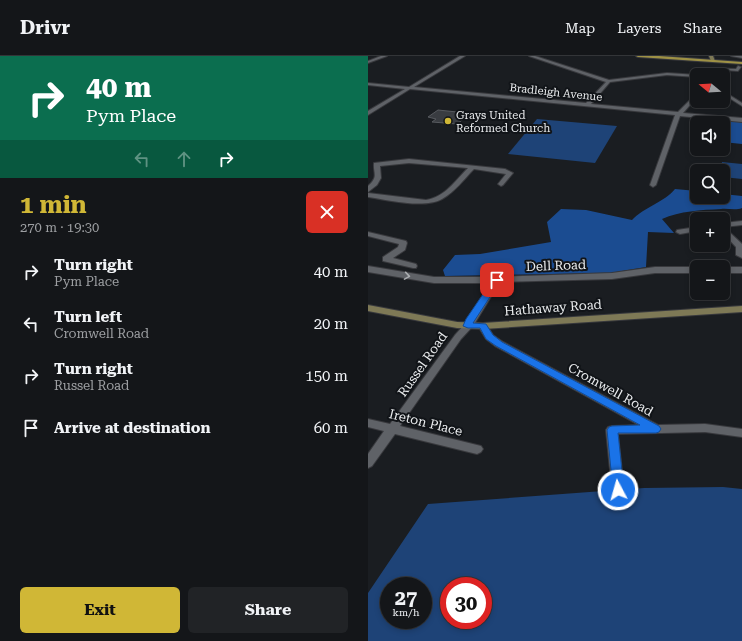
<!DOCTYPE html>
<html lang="en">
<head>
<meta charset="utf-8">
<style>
  body { margin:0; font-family:"Roboto Serif",serif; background:#212326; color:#f1f3f6; height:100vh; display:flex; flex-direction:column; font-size:15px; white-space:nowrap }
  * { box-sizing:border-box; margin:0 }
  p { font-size:13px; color:#9d9fa2 }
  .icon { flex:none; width:22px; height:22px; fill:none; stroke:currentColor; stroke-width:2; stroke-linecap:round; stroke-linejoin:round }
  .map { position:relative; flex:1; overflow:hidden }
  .drawer { display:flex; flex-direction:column; background:#141619; width:368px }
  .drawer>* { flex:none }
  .top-card { background:#0b6e4f; color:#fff; overflow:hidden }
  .needle { width:26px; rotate:288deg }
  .buttons { position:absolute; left:322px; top:12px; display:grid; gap:8px }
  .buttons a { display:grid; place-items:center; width:40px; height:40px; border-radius:6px; background:#141619; box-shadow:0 2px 6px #0003,0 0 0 1px #333538; font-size:20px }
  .speed { position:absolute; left:12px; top:521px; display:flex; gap:8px; font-size:20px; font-weight:700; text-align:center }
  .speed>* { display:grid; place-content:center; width:52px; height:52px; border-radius:50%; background:#141619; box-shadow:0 2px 6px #0003,0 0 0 1px #333538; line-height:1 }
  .speed small { font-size:10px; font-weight:400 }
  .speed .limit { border:6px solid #d22; background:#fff; color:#111 }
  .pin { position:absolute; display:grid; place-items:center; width:34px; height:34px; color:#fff; margin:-17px; border-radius:8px; box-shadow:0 2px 6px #0006 }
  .me { position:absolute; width:44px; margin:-22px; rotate:354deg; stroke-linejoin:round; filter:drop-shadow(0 0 3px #0008) }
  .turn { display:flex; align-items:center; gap:14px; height:84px; padding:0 20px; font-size:18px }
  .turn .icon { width:52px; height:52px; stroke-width:2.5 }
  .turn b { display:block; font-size:28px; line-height:34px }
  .lanes { display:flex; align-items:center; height:38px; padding:0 20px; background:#0003; justify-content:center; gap:20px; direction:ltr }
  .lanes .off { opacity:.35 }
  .round { display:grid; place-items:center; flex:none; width:42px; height:42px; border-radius:6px; background:#212326 }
  .summary { display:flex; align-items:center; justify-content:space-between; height:68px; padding:0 20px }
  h1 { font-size:24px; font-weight:700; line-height:30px; color:#d0b736 }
  .primary-button { display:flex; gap:8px; margin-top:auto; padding:8px 20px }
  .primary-button a { flex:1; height:46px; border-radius:6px; background:#d0b736; color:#111; font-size:16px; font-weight:700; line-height:46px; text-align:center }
  .primary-button a+a { background:#212326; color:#f1f3f6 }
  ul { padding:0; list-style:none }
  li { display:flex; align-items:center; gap:12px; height:52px; padding:0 20px }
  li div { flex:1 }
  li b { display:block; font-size:15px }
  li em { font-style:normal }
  header { display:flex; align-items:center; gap:24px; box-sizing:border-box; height:56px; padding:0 20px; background:#141619; border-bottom:1px solid #333538 }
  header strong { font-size:19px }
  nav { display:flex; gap:22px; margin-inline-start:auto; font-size:14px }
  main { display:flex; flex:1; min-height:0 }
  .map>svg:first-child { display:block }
  .green { fill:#1e4377; fill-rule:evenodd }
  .forest { fill:#1b4c91 }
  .building { fill:#393c41; stroke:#575a5f }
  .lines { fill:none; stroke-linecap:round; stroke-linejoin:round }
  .street-casing { stroke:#38393d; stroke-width:2 }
  .secondary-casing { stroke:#38393d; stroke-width:2 }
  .primary-casing { stroke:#38393d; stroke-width:2 }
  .street { fill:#5f6267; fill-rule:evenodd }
  .secondary { fill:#7e7956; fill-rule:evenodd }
  .primary { fill:#9e9145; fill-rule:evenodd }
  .oneway { stroke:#abaeb1 }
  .route { fill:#1a73e8; stroke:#114b97 }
  .poi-dot { fill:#d0b736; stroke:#111418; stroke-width:1.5 }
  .labels { text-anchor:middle; stroke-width:4; stroke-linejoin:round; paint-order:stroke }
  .far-street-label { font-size:11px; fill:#eaecee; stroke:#111418 }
  .far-poi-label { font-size:11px; fill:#eaecee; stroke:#111418; text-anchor:start }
  .street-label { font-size:13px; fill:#eaecee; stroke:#111418 }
</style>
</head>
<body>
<header>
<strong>Drivr</strong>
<nav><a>Map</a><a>Layers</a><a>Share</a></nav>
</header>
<main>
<section class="drawer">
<div class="top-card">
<div class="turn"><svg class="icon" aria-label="right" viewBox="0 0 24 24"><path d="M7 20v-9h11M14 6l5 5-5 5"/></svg><div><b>40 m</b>Pym Place</div></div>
<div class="lanes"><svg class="icon off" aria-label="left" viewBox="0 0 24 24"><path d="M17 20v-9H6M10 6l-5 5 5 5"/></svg><svg class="icon off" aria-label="ahead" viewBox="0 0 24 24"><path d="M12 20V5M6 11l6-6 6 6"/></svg><svg class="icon" aria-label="right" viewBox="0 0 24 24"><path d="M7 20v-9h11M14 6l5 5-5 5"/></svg></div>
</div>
<div class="summary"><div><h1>1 min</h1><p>270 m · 19:30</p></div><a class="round" style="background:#d93025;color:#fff"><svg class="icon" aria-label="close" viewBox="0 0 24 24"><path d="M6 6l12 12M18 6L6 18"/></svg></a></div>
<ul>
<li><svg class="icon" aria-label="right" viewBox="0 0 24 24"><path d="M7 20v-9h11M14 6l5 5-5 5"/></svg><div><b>Turn right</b><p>Pym Place</p></div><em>40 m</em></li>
<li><svg class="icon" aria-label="left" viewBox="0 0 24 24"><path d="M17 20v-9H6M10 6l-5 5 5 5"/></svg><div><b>Turn left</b><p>Cromwell Road</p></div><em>20 m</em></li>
<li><svg class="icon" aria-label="right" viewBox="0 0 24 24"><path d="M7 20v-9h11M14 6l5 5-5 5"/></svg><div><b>Turn right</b><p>Russel Road</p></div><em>150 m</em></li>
<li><svg class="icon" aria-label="arrive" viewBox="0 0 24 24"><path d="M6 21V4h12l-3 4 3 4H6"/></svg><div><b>Arrive at destination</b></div><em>60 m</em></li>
</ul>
<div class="primary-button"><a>Exit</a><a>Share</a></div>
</section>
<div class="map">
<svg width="374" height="585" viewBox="0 0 374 585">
  <rect width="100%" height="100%" fill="#1a1d21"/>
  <g class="green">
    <polygon points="169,63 249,70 227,107 140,98"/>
    <polygon points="354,106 374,108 374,123 355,121 355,115 353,115"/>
    <path d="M355 431 374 433V585H0V537L60 448 276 432ZM21 530H55V564H21ZM81 530H115V564H81Z"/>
  </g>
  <g class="forest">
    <polygon points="358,64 374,66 374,88 355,86"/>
    <path d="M307 133 329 135V141H355V138L374 140V152C367 155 360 152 353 153 333 154 312 155 294 163L306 177 280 176 278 211 242 217 77 220 75 214 87 199 112 198 183 186 179 166 193 153 218 154 264 164C276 151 297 146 307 133Z"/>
  </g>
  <polygon class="building" points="70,54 89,56 102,58 89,68 64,66 68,63 60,61"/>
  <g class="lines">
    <g class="street-casing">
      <g id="street">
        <polygon points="13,0 19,0 0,7 0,5"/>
        <polygon points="92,0 97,0 46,31 218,47 238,26 161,0 167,0 241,24 299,17 330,19 329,21 299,19 242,26 223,48 310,56 329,37 329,41 315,57 374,62 374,66 312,60 288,129 285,131 282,129 307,59 42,33 0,59 0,55 37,33 0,29 0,27 41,31"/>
        <polygon points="363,0 374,0 374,2"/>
        <polygon points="370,10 373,11 370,15 341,13 343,12 368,13"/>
        <polygon points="355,35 374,47 374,50 355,38"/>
        <path d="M41 103 137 113 145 117 135 129 133 130 130 128 138 118 106 113C96 123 87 136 74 143 56 153 20 144 0 141V137L58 144C77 141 87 125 100 112L41 107 12 110 13 122 9 129 0 136V130C11 120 5 118 6 107Z"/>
        <polygon points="374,165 374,169 356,171 374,188 374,202 368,199 368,191 355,177 355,167"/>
        <polygon points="329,171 329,175 312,178 308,176 309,174"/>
        <polygon points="0,176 38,185 39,187 37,194 25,202 48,208 49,210 48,212 45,212 15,205 15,201 30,191 31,188 0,180"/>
        <polygon points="0,210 66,221 129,221 244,217 287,211 329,211 329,217 287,217 244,223 132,226 105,270 93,283 32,370 113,390 115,393 113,396 109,398 27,378 4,410 0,412 0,398 16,375 0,371 0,363 22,368 87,279 96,269 123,227 66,227 0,216"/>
        <rect x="355" y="211" width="19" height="6"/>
        <polygon points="115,267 118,268 125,279 135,286 290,369 337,368 374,373 374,381 337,376 250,378 256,434 255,438 250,439 245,438 244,434 238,374 240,371 244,370 271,369 127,290 118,283 110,270"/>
      </g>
    </g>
    <g class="secondary-casing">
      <g id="secondary">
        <polygon points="341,0 345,0 347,5 343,5"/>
        <polygon points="0,249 89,266 115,267 374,250 374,256 115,273 89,272 0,255"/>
      </g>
    </g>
    <g class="primary-casing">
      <polygon id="primary" points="268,0 291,0 374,6 374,8 270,1"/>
    </g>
    <use href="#street" class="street"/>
    <use href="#secondary" class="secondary"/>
    <use href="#primary" class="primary"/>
  </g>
  <defs><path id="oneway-chevron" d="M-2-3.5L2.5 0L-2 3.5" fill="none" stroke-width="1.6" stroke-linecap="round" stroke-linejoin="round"/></defs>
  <use class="oneway" href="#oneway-chevron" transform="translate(39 220) rotate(9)"/>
  <polygon class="route" points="126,222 129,222 133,224 105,267 118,268 125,279 134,286 291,370 293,373 291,376 288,377 250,377 256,434 255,437 250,439 246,437 245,434 239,374 241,371 244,370 272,369 128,290 118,283 112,272 100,272 95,270 98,263"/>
  <circle class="poi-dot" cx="80" cy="65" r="4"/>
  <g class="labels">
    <g class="far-street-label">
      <text transform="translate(188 36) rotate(6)" y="4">Bradleigh Avenue</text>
    </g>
    <g class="far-poi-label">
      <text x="88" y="63">Grays United<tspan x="88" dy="13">Reformed Church</tspan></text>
    </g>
    <g class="street-label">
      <text transform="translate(188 209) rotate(-2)" y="5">Dell Road</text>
      <text transform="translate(185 251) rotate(-4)" y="5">Hathaway Road</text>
      <text transform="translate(54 308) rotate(-55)" y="5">Russel Road</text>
      <text transform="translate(243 333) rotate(29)" y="5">Cromwell Road</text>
      <text transform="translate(58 366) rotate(14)" y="5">Ireton Place</text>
    </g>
  </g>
</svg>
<div class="buttons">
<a><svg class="needle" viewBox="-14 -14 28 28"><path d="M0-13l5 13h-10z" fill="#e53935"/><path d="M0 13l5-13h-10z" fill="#9d9fa2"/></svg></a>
<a><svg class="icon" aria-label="sound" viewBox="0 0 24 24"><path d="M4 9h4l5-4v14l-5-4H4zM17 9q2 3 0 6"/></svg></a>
<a><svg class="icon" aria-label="search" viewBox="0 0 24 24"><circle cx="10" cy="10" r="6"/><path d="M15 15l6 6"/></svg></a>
<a>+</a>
<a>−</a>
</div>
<div class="speed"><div>27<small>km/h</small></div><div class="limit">30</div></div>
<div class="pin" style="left:129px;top:224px;background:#d93025"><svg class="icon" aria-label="arrive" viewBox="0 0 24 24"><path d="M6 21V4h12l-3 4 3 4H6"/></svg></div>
<svg class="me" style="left:250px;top:434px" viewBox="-20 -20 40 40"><circle r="17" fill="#1a73e8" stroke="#fff" stroke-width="3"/><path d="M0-11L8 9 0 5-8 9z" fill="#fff"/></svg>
</div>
</main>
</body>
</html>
